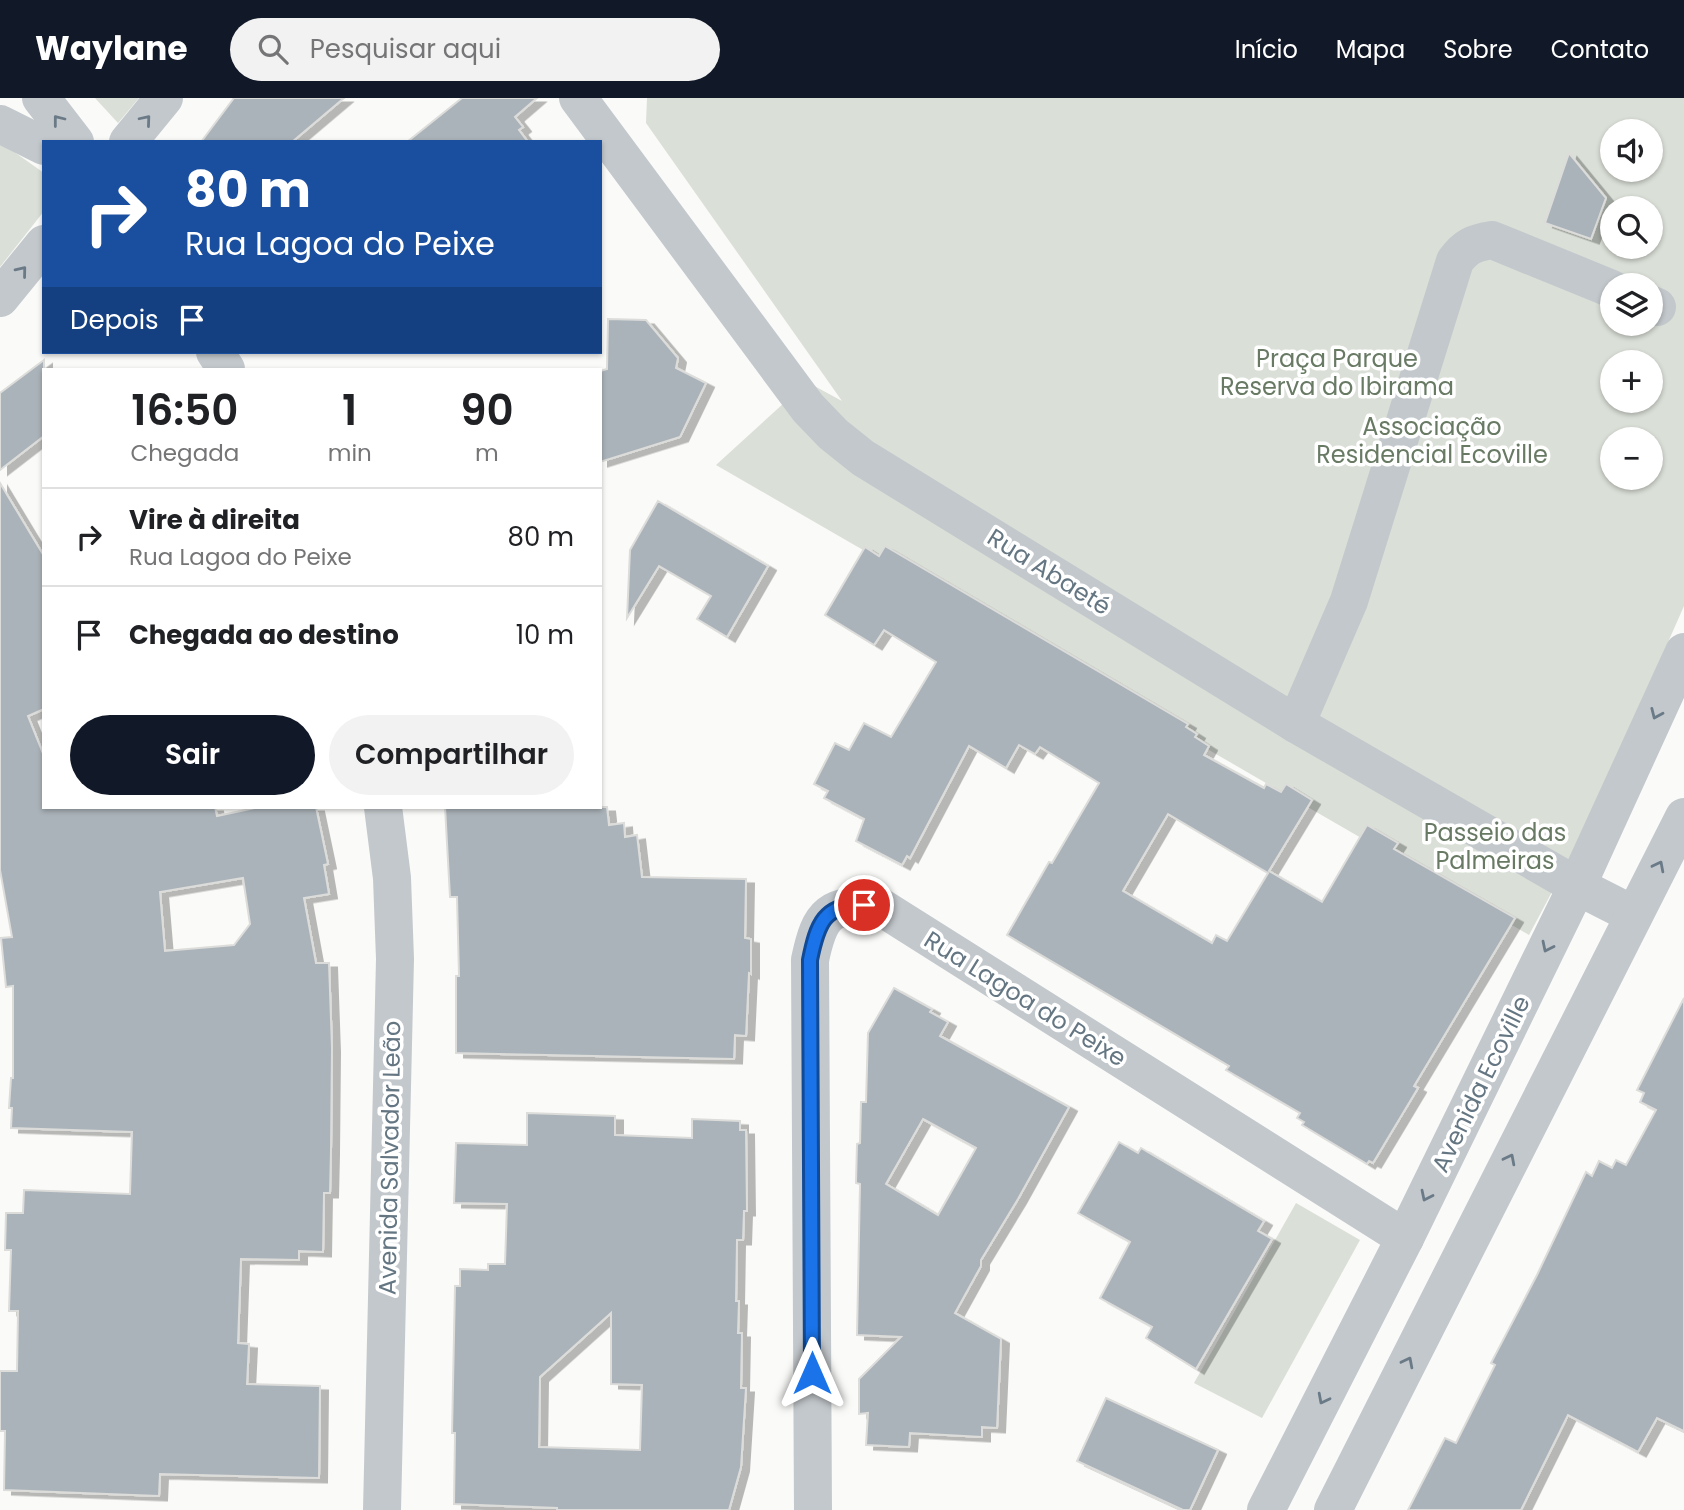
<!DOCTYPE html>
<html lang="pt">
<head>
<meta charset="utf-8">
<style>
  body { margin:0; font-family:Poppins,sans-serif; background:#f2f2f2; color:#202124; height:100vh; display:flex; flex-direction:column; font-size:26px; white-space:nowrap }
  * { box-sizing:border-box; margin:0 }
  p { font-size:23px; color:#757577 }
  .icon { flex:none; width:38px; height:38px; fill:none; stroke:currentColor; stroke-width:2; stroke-linecap:round; stroke-linejoin:round }
  .map { position:relative; flex:1; overflow:hidden }
  .details { position:absolute; left:42px; top:270px; width:560px; height:441px; display:flex; flex-direction:column; background:#fff; border-radius:0px; box-shadow:0 2px 5px #0004 }
  .details>* { flex:none }
  .guide { position:absolute; left:42px; top:42px; width:560px; height:214px; border-radius:0px; box-shadow:0 2px 5px #0004; background:#1a4fa0; color:#fff; overflow:hidden }
  .buttons { position:absolute; left:1600px; top:21px; display:grid; gap:14px }
  .buttons a { display:grid; place-items:center; width:63px; height:63px; border-radius:50%; background:#fff; box-shadow:0 2px 5px #0004; font-size:35px }
  .pin { position:absolute; display:grid; place-items:center; width:60px; height:60px; color:#fff; margin:-30px; border:4px solid #fff; border-radius:50%; box-shadow:0 2px 7px #0007 }
  .me { position:absolute; width:77px; margin:-38px; rotate:0deg; stroke-linejoin:round; filter:drop-shadow(0 0 5px #0008) }
  .turn { display:flex; align-items:center; gap:24px; height:147px; padding:0 28px; font-size:32px }
  .turn .icon { width:91px; height:91px; stroke-width:2.5 }
  .turn b { display:block; font-size:49px; line-height:60px }
  .then { display:flex; align-items:center; height:66px; padding:0 28px; background:#0003; gap:14px; font-size:26px }
  .eta { display:flex; justify-content:space-evenly; align-items:center; height:119px; text-align:center }
  .eta b { font-size:42px; font-weight:600; line-height:49px }
  .primary-button { display:flex; gap:14px; margin-top:auto; padding:14px 28px }
  .primary-button a { flex:1; height:80px; border-radius:42px; background:#111827; color:#fff; font-size:28px; font-weight:600; line-height:80px; text-align:center }
  .primary-button a+a { background:#f2f2f2; color:#202124 }
  ul { padding:0; list-style:none }
  li { display:flex; align-items:center; gap:21px; height:98px; padding:0 28px; border-top:2px solid #e0e0e0 }
  li div { flex:1 }
  li b { display:block; font-size:26px }
  li em { font-style:normal }
  header { display:flex; align-items:center; gap:42px; box-sizing:border-box; height:98px; padding:0 35px; background:#111827; color:#fff }
  header strong { font-size:33px }
  nav { display:flex; gap:38px; margin-inline-start:auto; font-size:24px }
  .search { width:490px; height:63px; background:#f2f2f2; display:flex; align-items:center; gap:18px; box-sizing:border-box; padding:0 24px; border-radius:38px; color:#757577; font-size:26px }
  .map>svg:first-child { display:block }
  .green { fill:#dadfd7; fill-rule:evenodd }
  .building { fill:#aab3b9; stroke:#dcdcda; stroke-width:2; fill-rule:evenodd; filter:url(#shadow) }
  .lines { fill:none; stroke-linecap:round; stroke-linejoin:round }
  .minor { stroke:#c3c8cc; stroke-width:38 }
  .oneway { stroke:#6a7a87 }
  .route-casing { stroke:#114b97; stroke-width:18 }
  .route { stroke:#1a73e8; stroke-width:12 }
  .labels { text-anchor:middle; stroke-width:7; stroke-linejoin:round; paint-order:stroke }
  .park-label { font-size:24px; fill:#687a64; stroke:#fff }
  .street-label { font-size:24px; fill:#657683; stroke:#fff }
</style>
</head>
<body>
<header>
<strong>Waylane</strong>
<div class="search"><svg class="icon" aria-label="search" viewBox="0 0 24 24"><circle cx="10" cy="10" r="6"/><path d="M15 15l6 6"/></svg>Pesquisar aqui</div>
<nav><a>Início</a><a>Mapa</a><a>Sobre</a><a>Contato</a></nav>
</header>
<div class="map">
<svg width="1684" height="1412" viewBox="0 0 1684 1412">
  <defs>
    <filter id="shadow"><feDropShadow dx="8" dy="4.5" stdDeviation="0" flood-color="#0004"/></filter>
  </defs>
  <rect width="100%" height="100%" fill="#fafaf8"/>
  <g class="green">
    <polygon points="95,0 139,0 118,25"/>
    <path d="M647 0H1684V508L1585 732 1529 837 716 367 807 284 842 303 646 25ZM1612 33H1650V72H1612ZM1612 110H1650V149H1612ZM1612 187H1650V226H1612ZM1612 264H1650V303H1612ZM1612 341H1650V380H1612Z"/>
    <polygon points="0,44 44,75 44,113 0,169"/>
    <polygon points="1296,1105 1360,1142 1262,1320 1194,1285"/>
  </g>
  <g class="building">
    <polygon points="234,0 344,0 292,44 201,44"/>
    <polygon points="462,0 537,0 515,19 523,29 519,32 528,44 407,44"/>
    <polygon points="1569,55 1606,100 1591,141 1545,125"/>
    <polygon points="608,221 646,222 678,260 676,270 706,285 680,339 600,364 600,273 607,271"/>
    <polygon points="44,262 44,338 0,372 0,295"/>
    <path d="M0 385 44 458V611L28 618 44 658V709H215L217 718 260 709H316L328 766 324 767 329 796 304 800 316 865H329L332 950 331 1052 330 1095H324L323 1154 299 1153V1162L241 1161 238 1245 249 1246 247 1286 320 1288 319 1380 160 1376 159 1398 4 1392 5 1333H0V1273H17L18 1213H9L11 1152H5L6 1115H23L24 1092 130 1096 132 1034 11 1030 12 1010H9L11 980H13V888L6 889 1 840 12 839 0 772ZM243 780 250 826 234 847 165 853 160 794Z"/>
    <polygon points="658,403 768,468 727,539 697,521 711,498 659,468 627,520 630,452"/>
    <path d="M885 448 1188 626 1186 629 1197 636 1195 639 1209 648 1204 657 1264 690 1266 686 1281 694 1286 686 1312 702 1269 773 1322 804 1367 727 1398 745 1394 751 1515 820 1414 988 1418 990 1373 1065 1369 1063 1367 1066 1302 1027 1304 1024 1297 1020 1300 1015 1226 972 1229 968 1007 837 1049 764 1052 765 1099 685 1040 649 1035 656 1019 647 1006 670 969 648 910 760 907 758 902 767 856 743 864 721 824 700 828 693 814 686 835 645 849 652 864 625 891 639 936 564 884 532 874 547 825 517 865 449 879 458ZM1168 716 1268 775 1227 843 1216 837 1212 845 1123 793Z"/>
    <polygon points="445,709 607,709 609,727 624,725 625,739 637,737 642,779 746,781 745,840 751,841 751,876 749,875 746,938 735,937 734,961 456,955 456,878 459,878 457,799 450,799"/>
    <path d="M894 890 932 911 930 914 948 924 940 938 1069 1009 1018 1101 981 1162V1168L955 1215 1001 1241 997 1330 982 1329V1339L910 1335 909 1349 866 1347 868 1315 859 1316V1281L901 1239 857 1237 860 1086 856 1085 857 1046 860 1045 861 1004H866L868 935ZM923 1021 976 1050 938 1117 886 1086Z"/>
    <polygon points="1684,900 1684,1333 1657,1320 1638,1354 1568,1317 1521,1412 1408,1412 1445,1340 1456,1345 1495,1267 1491,1265 1537,1177 1586,1074 1592,1078 1599,1063 1612,1070 1616,1062 1626,1067 1656,1012 1640,1004 1644,995 1637,992"/>
    <path d="M527 1015 615 1018V1037L692 1040V1021L740 1023V1032H746L747 1113H744L743 1142H737L736 1203H739L738 1235H742L741 1290H746L741 1369 729 1412H557V1410L454 1406 455 1335H452L455 1188H460V1171L488 1172V1166H505L507 1106 454 1105 456 1045 527 1047ZM611 1215V1286L642 1287 640 1352 539 1349 540 1279Z"/>
    <polygon points="1119,1044 1138,1055 1141,1050 1264,1123 1258,1133 1272,1141 1196,1271 1146,1240 1152,1229 1100,1200 1130,1144 1078,1115"/>
    <polygon points="1106,1300 1218,1352 1190,1412 1183,1412 1077,1363"/>
  </g>
  <g class="lines">
    <g class="minor">
      <polyline points="41,0 75,44"/>
      <polyline points="578,0 808,310 833,336 863,360 1296,626 1577,788 1634,817"/>
      <polyline points="0,26 44,48"/>
      <polyline points="128,44 164,0"/>
      <polyline points="0,200 44,146"/>
      <polyline points="1650,206 1657,209"/>
      <polyline points="215,254 226,271"/>
      <path d="M1296 626 1349 503 1455 163C1466 148 1474 145 1492 142L1612 191"/>
      <polyline points="382,1412 395,861 392,780 383,709"/>
      <path d="M813 1412 810 862C820 814 829 806 879 808L1405 1140"/>
      <polyline points="1266,1412 1405,1140 1577,788 1684,554"/>
      <polyline points="1333,1412 1684,719"/>
    </g>
  </g>
  <defs><path id="oneway-chevron" d="M-2-3.5L2.5 0L-2 3.5" fill="none" stroke-width="1.6" stroke-linecap="round" stroke-linejoin="round" transform="scale(1.75)"/></defs>
  <g class="oneway">
    <use href="#oneway-chevron" transform="translate(58 22) rotate(-128)"/>
    <use href="#oneway-chevron" transform="translate(146 22) rotate(-50)"/>
    <use href="#oneway-chevron" transform="translate(22 173) rotate(-51)"/>
    <use href="#oneway-chevron" transform="translate(1656 616) rotate(114)"/>
    <use href="#oneway-chevron" transform="translate(1659 768) rotate(-63)"/>
    <use href="#oneway-chevron" transform="translate(1547 849) rotate(116)"/>
    <use href="#oneway-chevron" transform="translate(1510 1061) rotate(-63)"/>
    <use href="#oneway-chevron" transform="translate(1426 1098) rotate(116)"/>
    <use href="#oneway-chevron" transform="translate(1408 1264) rotate(-63)"/>
    <use href="#oneway-chevron" transform="translate(1323 1301) rotate(117)"/>
  </g>
  <g class="lines">
    <g class="route-casing">
      <path id="route" d="M812 1275 810 862C817 827 824 805 864 807"/>
    </g>
    <use href="#route" class="route"/>
  </g>
  <g class="labels">
    <g class="park-label">
      <text x="1337" y="269">Praça Parque<tspan x="1337" dy="28">Reserva do Ibirama</tspan></text>
      <text x="1432" y="337">Associação<tspan x="1432" dy="28">Residencial Ecoville</tspan></text>
      <text x="1495" y="743">Passeio das<tspan x="1495" dy="28">Palmeiras</tspan></text>
    </g>
    <g class="street-label">
      <text transform="translate(1049 474) rotate(32)" y="8">Rua Abaeté</text>
      <text transform="translate(1025 901) rotate(32)" y="8">Rua Lagoa do Peixe</text>
      <text transform="translate(1481 986) rotate(-64)" y="8">Avenida Ecoville</text>
      <text transform="translate(390 1060) rotate(-89)" y="8">Avenida Salvador Leão</text>
    </g>
  </g>
</svg>
<div class="buttons">
<a><svg class="icon" aria-label="sound" viewBox="0 0 24 24"><path d="M4 9h4l5-4v14l-5-4H4zM17 9q2 3 0 6"/></svg></a>
<a><svg class="icon" aria-label="search" viewBox="0 0 24 24"><circle cx="10" cy="10" r="6"/><path d="M15 15l6 6"/></svg></a>
<a><svg class="icon" aria-label="layers" viewBox="0 0 24 24"><path d="M12 4l9 5-9 5-9-5zM3 14l9 5 9-5"/></svg></a>
<a>+</a>
<a>−</a>
</div>
<div class="pin" style="left:864px;top:807px;background:#d93025"><svg class="icon" aria-label="arrive" viewBox="0 0 24 24"><path d="M6 21V4h12l-3 4 3 4H6"/></svg></div>
<svg class="me" style="left:812px;top:1275px" viewBox="-20 -20 40 40"><path d="M0-17L14 15 0 8-14 15z" fill="#1a73e8" stroke="#fff" stroke-width="4"/></svg>
<div class="guide">
<div class="turn"><svg class="icon" aria-label="right" viewBox="0 0 24 24"><path d="M7 20v-9h11M14 6l5 5-5 5"/></svg><div><b>80 m</b>Rua Lagoa do Peixe</div></div>
<div class="then">Depois<svg class="icon" aria-label="arrive" viewBox="0 0 24 24"><path d="M6 21V4h12l-3 4 3 4H6"/></svg></div>
</div>
<section class="details">
<div class="eta">
<div><b>16:50</b><p>Chegada</p></div>
<div><b>1</b><p>min</p></div>
<div><b>90</b><p>m</p></div>
</div>
<ul>
<li><svg class="icon" aria-label="right" viewBox="0 0 24 24"><path d="M7 20v-9h11M14 6l5 5-5 5"/></svg><div><b>Vire à direita</b><p>Rua Lagoa do Peixe</p></div><em>80 m</em></li>
<li><svg class="icon" aria-label="arrive" viewBox="0 0 24 24"><path d="M6 21V4h12l-3 4 3 4H6"/></svg><div><b>Chegada ao destino</b></div><em>10 m</em></li>
</ul>
<div class="primary-button"><a>Sair</a><a>Compartilhar</a></div>
</section>
</div>
</body>
</html>
